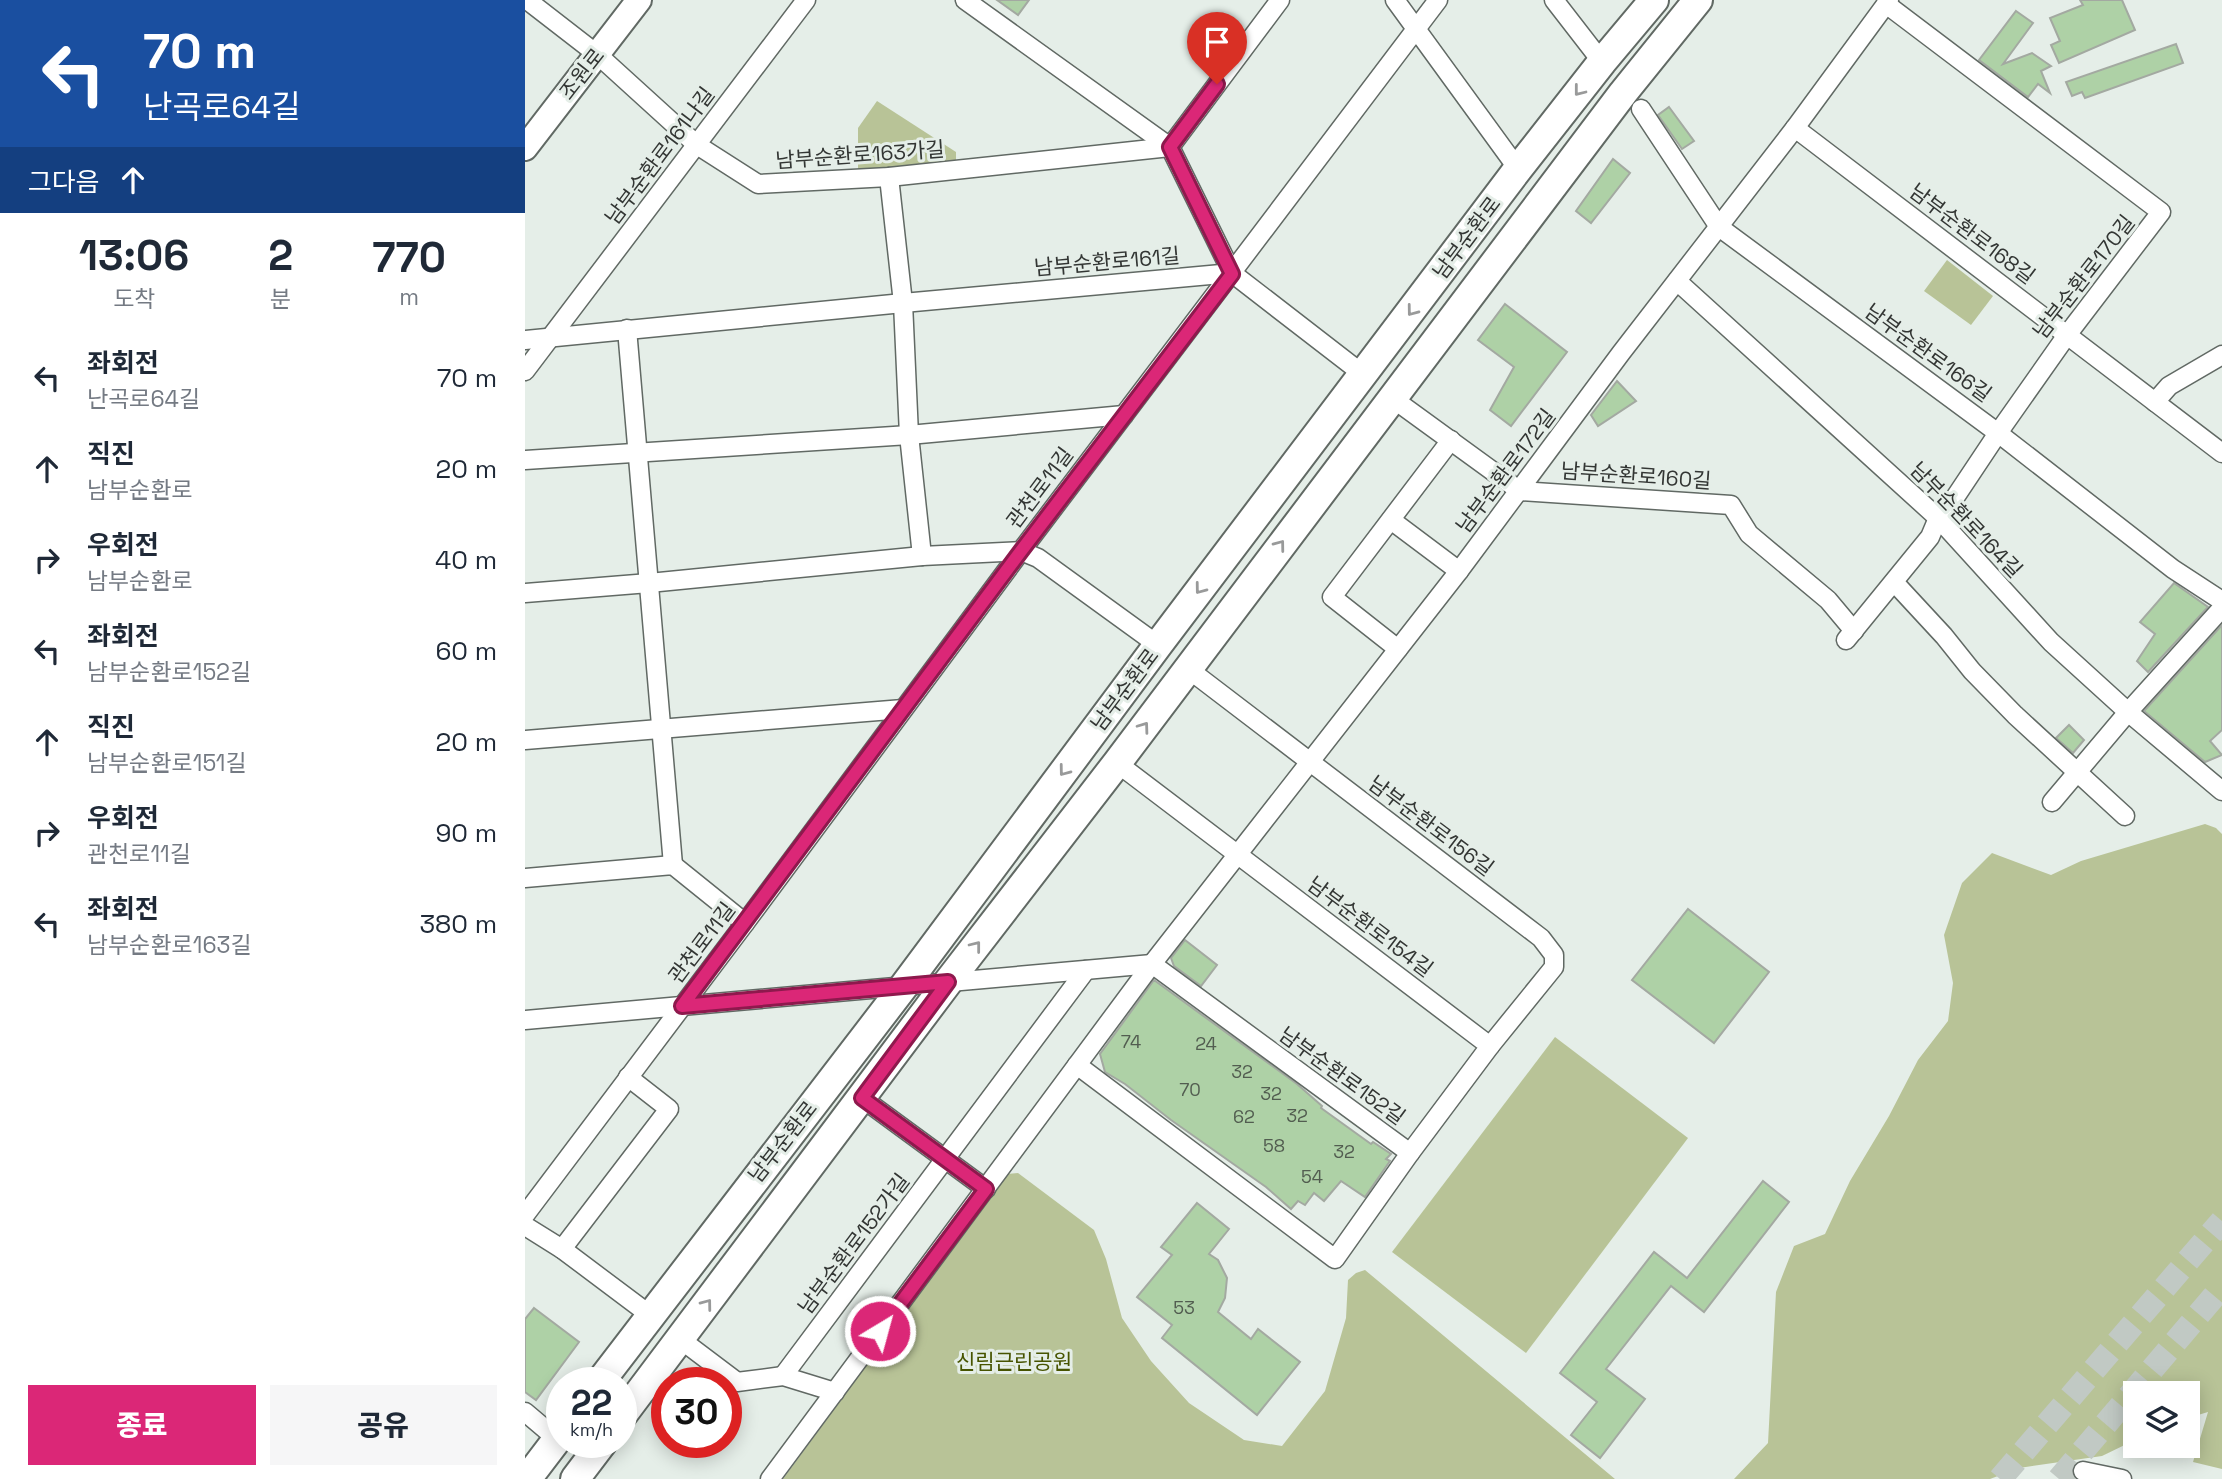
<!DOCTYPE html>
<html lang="ko">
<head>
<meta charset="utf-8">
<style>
  body { margin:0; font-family:"Space Grotesk","Noto Sans KR",sans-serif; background:#f6f6f7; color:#1f2937; height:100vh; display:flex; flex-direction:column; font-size:26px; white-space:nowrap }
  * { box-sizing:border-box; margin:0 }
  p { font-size:23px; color:#747a83 }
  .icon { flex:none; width:38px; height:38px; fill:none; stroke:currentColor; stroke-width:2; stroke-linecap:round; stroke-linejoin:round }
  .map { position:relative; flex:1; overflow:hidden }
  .side { display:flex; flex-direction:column; background:#fff; width:525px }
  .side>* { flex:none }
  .hud { background:#1a4fa0; color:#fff; overflow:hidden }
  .controls { position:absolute; left:1598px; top:1381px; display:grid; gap:14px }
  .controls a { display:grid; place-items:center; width:77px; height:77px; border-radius:0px; background:#fff; box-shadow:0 4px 18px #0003; font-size:35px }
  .speed { position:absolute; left:21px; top:1367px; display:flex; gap:14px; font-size:35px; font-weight:700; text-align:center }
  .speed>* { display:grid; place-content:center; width:91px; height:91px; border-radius:50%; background:#fff; box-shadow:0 4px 18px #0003; line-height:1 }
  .speed small { font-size:18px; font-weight:400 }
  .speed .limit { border:10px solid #d22; background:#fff; color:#111 }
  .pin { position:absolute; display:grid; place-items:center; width:60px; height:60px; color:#fff; margin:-72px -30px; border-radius:50% 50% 50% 0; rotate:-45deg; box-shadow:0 0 7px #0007 }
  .pin .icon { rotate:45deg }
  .me { position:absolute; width:77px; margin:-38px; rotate:37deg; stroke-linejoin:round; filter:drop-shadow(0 0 5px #0008) }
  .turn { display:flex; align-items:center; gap:24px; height:147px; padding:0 28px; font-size:32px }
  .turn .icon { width:91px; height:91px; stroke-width:2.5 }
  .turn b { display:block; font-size:49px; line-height:60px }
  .then { display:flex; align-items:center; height:66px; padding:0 28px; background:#0003; gap:14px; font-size:26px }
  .eta { display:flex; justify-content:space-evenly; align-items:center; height:119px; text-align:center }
  .eta b { font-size:42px; font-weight:800; line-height:49px }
  .primary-button { display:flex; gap:14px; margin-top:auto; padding:14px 28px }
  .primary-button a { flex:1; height:80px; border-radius:0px; background:#db2777; color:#fff; font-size:28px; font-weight:800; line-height:80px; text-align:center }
  .primary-button a+a { background:#f6f6f7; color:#1f2937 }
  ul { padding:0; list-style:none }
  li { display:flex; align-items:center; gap:21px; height:91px; padding:0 28px }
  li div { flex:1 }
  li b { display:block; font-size:26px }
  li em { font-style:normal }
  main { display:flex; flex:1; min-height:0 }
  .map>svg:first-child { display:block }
  .green { fill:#b8c397 }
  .building { fill:#aed1a6; stroke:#a3a9a1; stroke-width:2 }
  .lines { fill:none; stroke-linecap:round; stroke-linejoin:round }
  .secondary-tunnel { stroke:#c1c9c4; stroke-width:24; stroke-dasharray:24 12; stroke-linecap:butt }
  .street-casing { stroke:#616964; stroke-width:21 }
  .secondary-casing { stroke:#616964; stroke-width:28 }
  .primary-casing { stroke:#616964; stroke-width:32 }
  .street { stroke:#fff; stroke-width:18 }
  .secondary { stroke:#fff; stroke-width:24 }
  .primary { stroke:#fff; stroke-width:28 }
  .oneway { stroke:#999a9a }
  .route-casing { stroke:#8e194d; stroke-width:18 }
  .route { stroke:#db2777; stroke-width:12 }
  .labels { text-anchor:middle; stroke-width:6; stroke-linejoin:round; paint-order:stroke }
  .number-label { font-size:18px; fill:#525d50 }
  .street-label { font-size:21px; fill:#333634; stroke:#e5eee8 }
  .park-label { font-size:21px; fill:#475400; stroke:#e5eee8 }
</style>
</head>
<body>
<main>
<section class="side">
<div class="hud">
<div class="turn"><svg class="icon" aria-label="left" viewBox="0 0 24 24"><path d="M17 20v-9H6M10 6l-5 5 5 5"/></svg><div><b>70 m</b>난곡로64길</div></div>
<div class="then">그다음<svg class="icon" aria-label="ahead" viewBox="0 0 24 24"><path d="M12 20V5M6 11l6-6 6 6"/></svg></div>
</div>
<div class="eta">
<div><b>13:06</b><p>도착</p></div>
<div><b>2</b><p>분</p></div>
<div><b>770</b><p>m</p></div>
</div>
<ul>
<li><svg class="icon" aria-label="left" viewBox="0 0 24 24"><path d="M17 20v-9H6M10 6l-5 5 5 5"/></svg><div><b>좌회전</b><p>난곡로64길</p></div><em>70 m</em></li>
<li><svg class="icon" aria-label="ahead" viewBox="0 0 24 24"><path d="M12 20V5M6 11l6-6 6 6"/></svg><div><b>직진</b><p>남부순환로</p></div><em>20 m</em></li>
<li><svg class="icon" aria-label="right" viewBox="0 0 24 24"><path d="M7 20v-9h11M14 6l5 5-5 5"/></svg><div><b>우회전</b><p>남부순환로</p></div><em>40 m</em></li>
<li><svg class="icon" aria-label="left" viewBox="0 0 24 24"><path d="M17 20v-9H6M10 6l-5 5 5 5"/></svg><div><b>좌회전</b><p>남부순환로152길</p></div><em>60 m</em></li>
<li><svg class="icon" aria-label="ahead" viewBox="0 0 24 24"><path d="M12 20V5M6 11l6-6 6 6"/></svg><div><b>직진</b><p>남부순환로151길</p></div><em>20 m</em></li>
<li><svg class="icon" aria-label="right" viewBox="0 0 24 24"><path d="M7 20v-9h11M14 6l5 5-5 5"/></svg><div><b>우회전</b><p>관천로11길</p></div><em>90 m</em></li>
<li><svg class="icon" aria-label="left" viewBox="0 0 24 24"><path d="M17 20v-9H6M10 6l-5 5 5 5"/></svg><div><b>좌회전</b><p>남부순환로163길</p></div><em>380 m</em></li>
</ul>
<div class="primary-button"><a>종료</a><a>공유</a></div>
</section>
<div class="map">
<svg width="1697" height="1479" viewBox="0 0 1697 1479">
  <rect width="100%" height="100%" fill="#e5eee8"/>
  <g class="green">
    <polygon points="352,101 431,152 431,163 333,174 333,128"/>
    <polygon points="1422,260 1468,296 1446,325 1399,291"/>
    <polygon points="1680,824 1691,828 1697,834 1697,1469 1668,1462 1683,1412 1663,1418 1662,1393 1610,1393 1610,1440 1577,1456 1494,1468 1465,1479 1209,1479 1243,1443 1251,1292 1269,1246 1300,1234 1325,1181 1364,1116 1393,1060 1423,1021 1428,983 1419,935 1437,883 1467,853 1526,875 1556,861"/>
    <polygon points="1030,1037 1163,1138 1001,1353 867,1252"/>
    <polygon points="493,1173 569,1230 581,1259 597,1318 626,1361 664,1403 719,1440 757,1446 800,1391 821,1318 823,1280 831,1273 840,1270 1090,1479 258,1479 482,1174"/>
  </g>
  <g class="building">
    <polygon points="472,0 504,0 493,15"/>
    <polygon points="1555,0 1597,0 1610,30 1534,63 1526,45 1535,41 1525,18 1558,5"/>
    <polygon points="1491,11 1508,23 1478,64 1507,53 1526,66 1516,71 1525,93 1513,84 1503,97 1454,60"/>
    <polygon points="1651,44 1658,63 1560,98 1557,92 1547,96 1541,82"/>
    <polygon points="1144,107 1169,141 1157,149 1133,115"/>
    <polygon points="1088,159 1105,173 1066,223 1051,211"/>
    <polygon points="980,304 1042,352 986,426 965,410 989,367 953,340"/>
    <polygon points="1092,381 1111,401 1073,426 1066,415"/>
    <polygon points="1649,583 1683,607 1623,672 1612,661 1630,634 1615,622"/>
    <polygon points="1697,625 1697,730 1685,741 1697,755 1680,762 1619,711"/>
    <polygon points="1544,725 1559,740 1548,753 1531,738"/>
    <polygon points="1163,909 1244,972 1189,1043 1107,980"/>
    <polygon points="660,940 692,965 676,986 649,966 646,958"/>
    <polygon points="629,980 772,1084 797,1106 796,1108 846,1144 848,1142 866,1154 861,1159 865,1161 840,1197 816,1181 799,1201 789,1193 780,1205 773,1201 766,1209 741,1187 646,1120 600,1084 580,1072 575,1054"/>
    <polygon points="1238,1181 1264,1202 1179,1312 1146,1286 1081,1369 1120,1399 1075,1458 1046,1435 1072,1402 1035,1373 1129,1252 1162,1278"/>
    <polygon points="672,1203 704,1229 684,1254 693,1260 702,1278 700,1298 693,1312 726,1339 733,1329 775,1362 732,1415 637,1338 647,1325 612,1297 647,1255 636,1247"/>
    <polygon points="9,1308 54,1342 11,1400 0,1392 0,1319"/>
  </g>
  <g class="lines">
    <g class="secondary-tunnel">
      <polyline points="1475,1479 1697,1221"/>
      <polyline points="1534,1479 1697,1287"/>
    </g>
    <g class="street-casing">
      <g id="street">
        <polyline points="2,0 73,55 172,145 233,184 364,177 645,147 755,0"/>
        <polyline points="440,0 645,147 707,273"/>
        <polyline points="870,0 993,169"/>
        <polyline points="1029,0 1077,62"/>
        <polyline points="1116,109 1194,227 1473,433 1648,569 1697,601"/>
        <polyline points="1270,128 1697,453"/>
        <polyline points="364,177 378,303 384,435 397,556"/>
        <polyline points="1152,281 1413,518 1526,642 1603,712 1697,791"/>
        <polyline points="102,329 148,865"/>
        <polyline points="0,340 378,303 707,273 839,375"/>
        <polyline points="0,371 281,0"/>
        <polyline points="867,398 995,491 1206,505 1224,534 1303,600 1329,631"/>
        <polyline points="1630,402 1644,386 1697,355"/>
        <polyline points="0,460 384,435 599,415"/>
        <polyline points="866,520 934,571"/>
        <polyline points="1369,582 1419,636 1447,671 1490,715 1600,816"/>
        <polyline points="0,593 124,583 397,556 496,551 513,558 633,645"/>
        <polyline points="1321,640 1405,537 1413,518 1421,511 1473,433 1542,335 1636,212 1361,4"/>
        <polyline points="873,649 807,597 926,440"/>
        <polyline points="662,668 1016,938 1029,955 1029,967 965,1046"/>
        <polyline points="0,740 378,709"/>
        <polyline points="592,763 965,1046 885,1153"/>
        <polyline points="1527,802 1603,712 1697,608"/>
        <polyline points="0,878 148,865 220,923"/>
        <polyline points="0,1020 627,964 885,1153 810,1259 552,1065"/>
        <polyline points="337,1098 461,1189"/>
        <polyline points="0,1215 220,923 496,551 913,0"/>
        <polyline points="0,1226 37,1249 125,1315"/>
        <polyline points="37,1249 144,1109 103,1077"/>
        <polyline points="155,1339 212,1382 258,1376 310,1392"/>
        <polyline points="258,1376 561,970"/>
        <polyline points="0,1412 32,1439"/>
        <polyline points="1558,1471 1597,1479"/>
        <polyline points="245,1479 627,964 934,571 1096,353 1270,128 1364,0"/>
      </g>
    </g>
    <g class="secondary-casing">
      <polyline id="secondary" points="0,148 114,0"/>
    </g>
    <g class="primary-casing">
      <g id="primary">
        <polyline points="75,1382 379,986 633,645 993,169 1077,62 1129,0"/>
        <polyline points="96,1417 423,982 592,763 1098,93 1173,0"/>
        <polyline points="2,1479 37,1433"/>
        <polyline points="50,1479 78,1442"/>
      </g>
    </g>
    <use href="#street" class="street"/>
    <use href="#secondary" class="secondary"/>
    <use href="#primary" class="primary"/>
  </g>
  <defs><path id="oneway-chevron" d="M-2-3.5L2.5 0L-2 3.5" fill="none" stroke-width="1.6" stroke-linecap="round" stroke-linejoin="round" transform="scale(1.75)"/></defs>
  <g class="oneway">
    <use href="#oneway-chevron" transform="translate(1054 91) rotate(128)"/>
    <use href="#oneway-chevron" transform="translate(887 311) rotate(127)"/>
    <use href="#oneway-chevron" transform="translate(755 545) rotate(-53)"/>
    <use href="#oneway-chevron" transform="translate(675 589) rotate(127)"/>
    <use href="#oneway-chevron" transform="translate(619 727) rotate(-54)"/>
    <use href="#oneway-chevron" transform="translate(539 771) rotate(127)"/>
    <use href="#oneway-chevron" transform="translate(451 946) rotate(-52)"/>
    <use href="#oneway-chevron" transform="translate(182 1304) rotate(-53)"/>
  </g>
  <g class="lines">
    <g class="route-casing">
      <polyline id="route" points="355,1331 461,1189 337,1098 423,982 157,1006 496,551 707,274 645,147 692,84"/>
    </g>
    <use href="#route" class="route"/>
  </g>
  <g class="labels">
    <g class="number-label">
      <text x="606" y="1048">74</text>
      <text x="681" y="1050">24</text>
      <text x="717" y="1078">32</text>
      <text x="665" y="1096">70</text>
      <text x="746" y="1100">32</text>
      <text x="772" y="1122">32</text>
      <text x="719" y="1123">62</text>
      <text x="749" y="1152">58</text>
      <text x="819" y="1158">32</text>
      <text x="787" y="1183">54</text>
      <text x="659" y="1314">53</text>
    </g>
    <g class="street-label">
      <text transform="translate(57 74) rotate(-52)" y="7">조원로</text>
      <text transform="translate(335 155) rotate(-4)" y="7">남부순환로163가길</text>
      <text transform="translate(135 156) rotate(-53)" y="7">남부순환로161나길</text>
      <text transform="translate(1447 234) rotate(37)" y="7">남부순환로168길</text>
      <text transform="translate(942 238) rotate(-53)" y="7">남부순환로</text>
      <text transform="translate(582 262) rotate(-5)" y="7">남부순환로161길</text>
      <text transform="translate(1559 277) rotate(-52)" y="7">남부순환로170길</text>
      <text transform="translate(1403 353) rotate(36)" y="7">남부순환로166길</text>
      <text transform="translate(981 471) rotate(-53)" y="7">남부순환로172길</text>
      <text transform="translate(1111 476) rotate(4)" y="7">남부순환로160길</text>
      <text transform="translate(515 488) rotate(-53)" y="7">관천로11길</text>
      <text transform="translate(1441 520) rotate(46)" y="7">남부순환로164길</text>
      <text transform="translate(600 690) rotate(-53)" y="7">남부순환로</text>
      <text transform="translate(906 826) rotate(37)" y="7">남부순환로156길</text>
      <text transform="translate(845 927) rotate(37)" y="7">남부순환로154길</text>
      <text transform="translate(177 943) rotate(-53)" y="7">관천로11길</text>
      <text transform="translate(817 1076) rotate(36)" y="7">남부순환로152길</text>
      <text transform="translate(258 1142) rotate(-52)" y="7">남부순환로</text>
      <text transform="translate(329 1244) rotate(-53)" y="7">남부순환로152가길</text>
    </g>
    <g class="park-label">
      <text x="489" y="1369">신림근린공원</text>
    </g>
  </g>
</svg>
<div class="controls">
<a><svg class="icon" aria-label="layers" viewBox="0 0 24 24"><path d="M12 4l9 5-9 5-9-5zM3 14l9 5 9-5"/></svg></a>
</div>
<div class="speed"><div>22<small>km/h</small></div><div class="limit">30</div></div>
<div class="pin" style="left:692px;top:84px;background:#d93025"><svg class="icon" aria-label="arrive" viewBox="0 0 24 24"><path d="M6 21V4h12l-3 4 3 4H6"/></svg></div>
<svg class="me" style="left:355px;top:1331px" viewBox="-20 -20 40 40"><circle r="17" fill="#db2777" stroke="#fff" stroke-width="3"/><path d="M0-11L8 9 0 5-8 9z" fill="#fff"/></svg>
</div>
</main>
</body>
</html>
